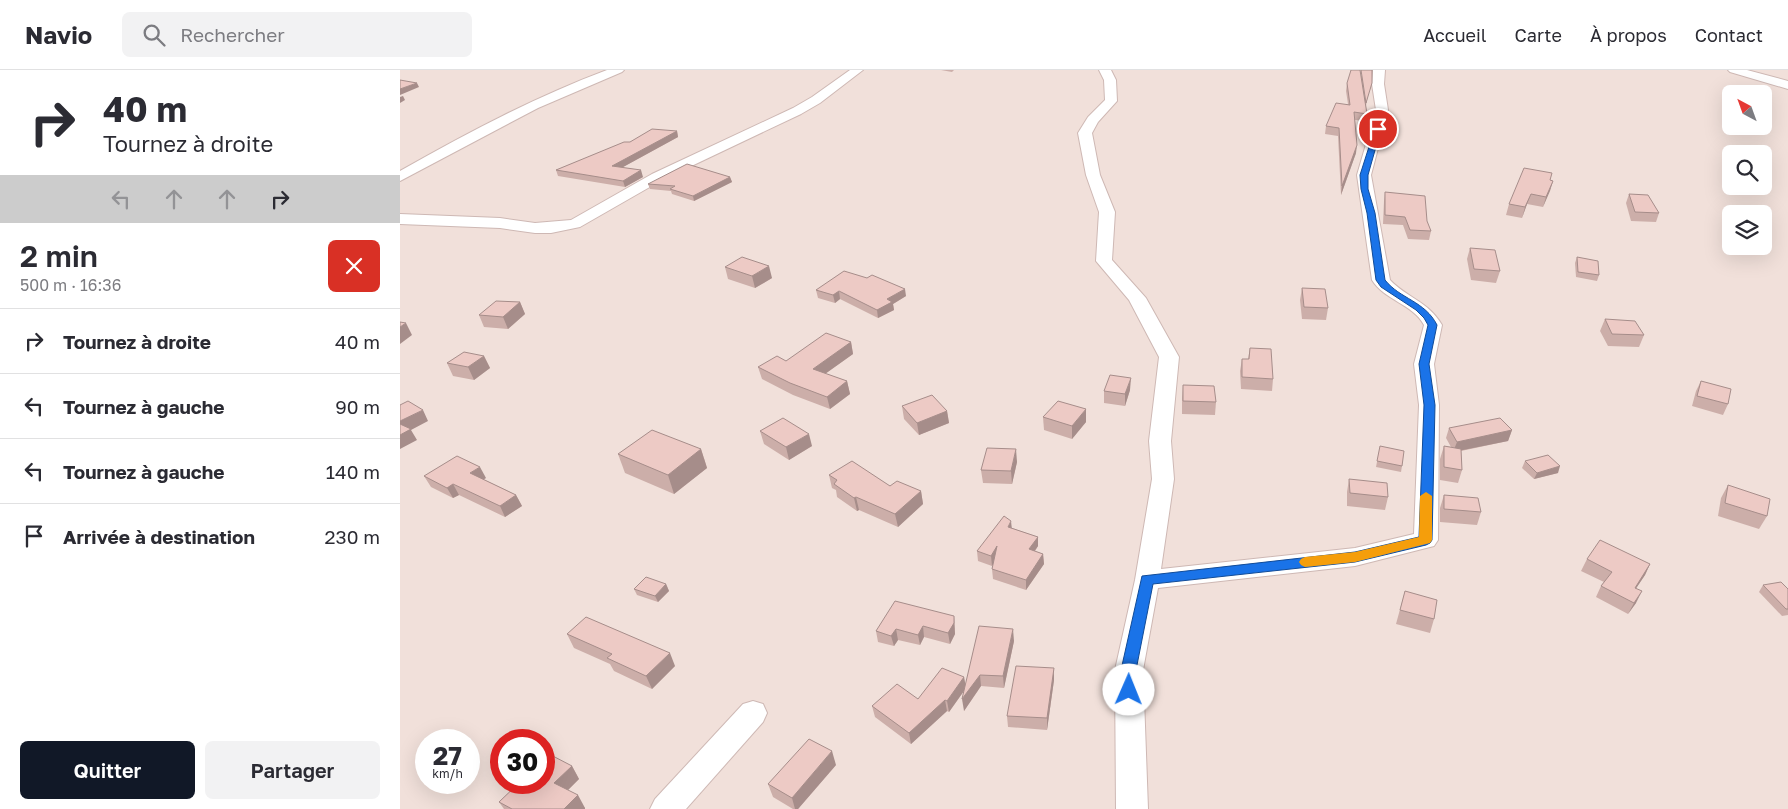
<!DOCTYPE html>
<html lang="fr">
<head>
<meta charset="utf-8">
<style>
  body { margin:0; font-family:"Golos Text",sans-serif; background:#f2f2f3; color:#2b2b33; height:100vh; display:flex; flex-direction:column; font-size:19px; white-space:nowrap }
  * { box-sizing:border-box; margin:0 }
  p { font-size:16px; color:#7c7c81 }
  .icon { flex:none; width:28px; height:28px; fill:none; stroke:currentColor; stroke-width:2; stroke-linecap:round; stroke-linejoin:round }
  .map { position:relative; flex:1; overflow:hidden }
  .side { display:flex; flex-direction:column; background:#fff; width:400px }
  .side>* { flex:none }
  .top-card { background:#fff; color:#2b2b33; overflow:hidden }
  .needle { width:32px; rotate:319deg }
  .buttons { position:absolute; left:1322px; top:15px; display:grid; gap:10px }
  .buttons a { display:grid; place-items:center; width:50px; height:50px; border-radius:8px; background:#fff; box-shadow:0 5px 20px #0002; font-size:25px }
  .speed { position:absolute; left:15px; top:659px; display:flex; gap:10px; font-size:25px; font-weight:700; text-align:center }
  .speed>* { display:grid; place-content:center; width:65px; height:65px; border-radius:50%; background:#fff; box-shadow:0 5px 20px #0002; line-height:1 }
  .speed small { font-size:12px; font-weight:400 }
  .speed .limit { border:8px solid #d22; background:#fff; color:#111 }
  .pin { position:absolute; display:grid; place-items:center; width:42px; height:42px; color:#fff; margin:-21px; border:2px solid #fff; border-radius:50%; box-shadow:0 1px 5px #0007 }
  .me { position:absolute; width:55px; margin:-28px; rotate:1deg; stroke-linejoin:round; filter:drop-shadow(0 0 4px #0008) }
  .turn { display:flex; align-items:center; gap:18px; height:105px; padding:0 20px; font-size:22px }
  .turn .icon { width:65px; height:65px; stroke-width:2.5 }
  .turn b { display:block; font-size:35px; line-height:42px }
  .lanes { display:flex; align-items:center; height:48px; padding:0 20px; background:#0003; justify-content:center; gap:25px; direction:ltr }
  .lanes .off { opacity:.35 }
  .round { display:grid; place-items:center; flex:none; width:52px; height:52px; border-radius:8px; background:#f2f2f3 }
  .head { display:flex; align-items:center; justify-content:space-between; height:85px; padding:0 20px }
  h1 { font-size:30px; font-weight:600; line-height:38px }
  .primary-button { display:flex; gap:10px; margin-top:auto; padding:10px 20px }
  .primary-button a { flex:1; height:58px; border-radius:8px; background:#111827; color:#fff; font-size:20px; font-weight:600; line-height:58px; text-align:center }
  .primary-button a+a { background:#f2f2f3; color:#2b2b33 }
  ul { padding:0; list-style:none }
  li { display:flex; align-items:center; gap:15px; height:65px; padding:0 20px; border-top:1px solid #e1e1e2 }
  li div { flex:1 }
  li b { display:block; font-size:19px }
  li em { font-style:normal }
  header { display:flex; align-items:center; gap:30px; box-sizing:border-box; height:70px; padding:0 25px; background:#fff; border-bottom:1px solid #e1e1e2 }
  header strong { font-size:24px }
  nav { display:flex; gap:28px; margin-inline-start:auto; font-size:18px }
  .search { width:350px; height:45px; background:#f2f2f3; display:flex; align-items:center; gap:12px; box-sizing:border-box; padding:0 18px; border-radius:8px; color:#7c7c81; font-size:19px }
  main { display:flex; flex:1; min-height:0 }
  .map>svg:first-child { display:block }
  .residential { fill:#f1e0da; fill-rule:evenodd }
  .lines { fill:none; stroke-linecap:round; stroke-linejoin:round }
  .minor-casing { stroke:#ceb8b4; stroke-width:2 }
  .minor { fill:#fff; fill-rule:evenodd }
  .wall { fill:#ccaea9 }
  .shaded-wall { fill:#a68d8a }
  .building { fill:#edcac5; stroke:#a68d8a }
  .route { fill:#1a73e8; stroke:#114b97 }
  .slow { fill:#f59e0b }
</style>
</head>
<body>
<header>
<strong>Navio</strong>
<div class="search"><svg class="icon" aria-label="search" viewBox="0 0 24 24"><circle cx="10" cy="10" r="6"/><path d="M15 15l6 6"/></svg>Rechercher</div>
<nav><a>Accueil</a><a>Carte</a><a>À propos</a><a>Contact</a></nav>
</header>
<main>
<section class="side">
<div class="top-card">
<div class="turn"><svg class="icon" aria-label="right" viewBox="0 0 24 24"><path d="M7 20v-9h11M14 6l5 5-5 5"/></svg><div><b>40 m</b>Tournez à droite</div></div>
<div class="lanes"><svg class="icon off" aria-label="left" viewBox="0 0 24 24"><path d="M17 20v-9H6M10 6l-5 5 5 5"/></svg><svg class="icon off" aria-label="ahead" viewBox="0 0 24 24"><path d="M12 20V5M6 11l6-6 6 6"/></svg><svg class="icon off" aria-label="ahead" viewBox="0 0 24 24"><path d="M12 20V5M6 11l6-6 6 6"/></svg><svg class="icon" aria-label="right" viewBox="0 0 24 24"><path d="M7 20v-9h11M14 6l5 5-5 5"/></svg></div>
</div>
<div class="head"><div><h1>2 min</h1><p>500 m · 16:36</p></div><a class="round" style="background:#d93025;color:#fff"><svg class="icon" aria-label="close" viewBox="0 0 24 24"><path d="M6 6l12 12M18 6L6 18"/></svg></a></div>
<ul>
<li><svg class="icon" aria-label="right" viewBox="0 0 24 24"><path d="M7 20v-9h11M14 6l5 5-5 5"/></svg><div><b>Tournez à droite</b></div><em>40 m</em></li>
<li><svg class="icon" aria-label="left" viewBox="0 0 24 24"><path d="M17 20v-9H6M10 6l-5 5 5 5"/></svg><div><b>Tournez à gauche</b></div><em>90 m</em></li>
<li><svg class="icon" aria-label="left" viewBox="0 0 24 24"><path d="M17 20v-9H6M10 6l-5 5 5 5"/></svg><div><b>Tournez à gauche</b></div><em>140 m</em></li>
<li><svg class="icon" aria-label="arrive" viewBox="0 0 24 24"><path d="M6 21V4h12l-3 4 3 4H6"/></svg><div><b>Arrivée à destination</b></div><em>230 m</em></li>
</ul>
<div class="primary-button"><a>Quitter</a><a>Partager</a></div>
</section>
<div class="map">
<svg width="1388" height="739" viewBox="0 0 1388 739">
  <rect width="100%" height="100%" fill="#faf0eb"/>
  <path class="residential" d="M0 0H1388V739H0ZM1331 24H1364V56H1331ZM1331 84H1364V116H1331ZM1331 144H1364V176H1331ZM26 670H69V712H26ZM101 670H144V712H101Z"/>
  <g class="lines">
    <g class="minor-casing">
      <g id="minor">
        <path d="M207 0H224L222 2 138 38 0 111V101C67 63 135 27 207 0Z"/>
        <polygon points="450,0 463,0 420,33 401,44 262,110 180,157 151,163 135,163 100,158 0,154 0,144 100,148 135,153 171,150 252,104 393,38 412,27"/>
        <path d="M699 0H711L716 10 717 31 698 52 692 63 700 105 715 142 712 190 746 228 779 287 771 371 774 409 761 499 955 478 1014 464 1019 335 1014 294 1024 255C1013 234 984 230 972 210L957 105 976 40 972 14 973 0H985L984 14 988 40 971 105 990 210C1007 228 1028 231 1042 255L1034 294 1039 335 1038 470 1034 476 955 496 758 518 743 600 748 739H716L715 600 735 510 752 409 749 371 759 287 729 230 696 191 699 142 686 105 678 63 688 47 705 30 704 10Z"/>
        <polygon points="1328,0 1347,0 1388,11 1388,19 1330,2"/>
        <polygon points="353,631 363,634 367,643 363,652 286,739 250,739 255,729 343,634"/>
      </g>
    </g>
    <use href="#minor" class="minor"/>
  </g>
  <g class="wall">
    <polygon points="541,0 554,0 552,2"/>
    <polygon points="972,0 966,36 967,44 966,51 955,50 956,83 941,125 938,66 925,64 926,56 948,34 946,21 947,13"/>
    <polygon points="277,61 278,67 223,97 243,107 225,117 158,106 156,100 230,72"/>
    <polygon points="330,107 332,112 294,131 272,124 271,121 250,119 248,114"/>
    <polygon points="1150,110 1153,111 1143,137 1127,134 1122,148 1106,145 1109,134"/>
    <polygon points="985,122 1031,161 1029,170 1008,169 1003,155 983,154 984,131"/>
    <polygon points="1229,124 1259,143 1256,152 1231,151 1226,133"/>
    <polygon points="1070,178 1100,201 1096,213 1071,210 1067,189"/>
    <polygon points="1177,187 1199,205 1197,211 1176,207 1175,193"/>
    <polygon points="325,197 372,208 355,218 328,209"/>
    <polygon points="902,218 928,238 926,250 902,249 900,230"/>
    <polygon points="416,220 506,226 493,234 494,240 478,248 440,229 435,233 418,228"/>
    <polygon points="120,232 125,244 108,259 84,257 79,245"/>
    <polygon points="1205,249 1244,265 1239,277 1208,276 1200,261"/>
    <polygon points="451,272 453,284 425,304 447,311 450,324 430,339 393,325 362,309 358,297 386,291"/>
    <polygon points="850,278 873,309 872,321 841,319 840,301 842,289 848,289"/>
    <polygon points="84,286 90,298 74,310 53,306 47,293"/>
    <polygon points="1301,311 1328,334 1323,345 1292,336 1296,321"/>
    <polygon points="783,315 816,332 815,345 782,344 782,328"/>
    <polygon points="730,320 725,336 704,333 704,321"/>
    <polygon points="502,336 547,341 549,353 519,365 504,349"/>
    <polygon points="643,347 686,352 672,369 644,360"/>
    <polygon points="1049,358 1112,360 1108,371 1061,381 1062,400 1058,413 1040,410 1040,389 1044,376 1051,377 1046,368"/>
    <polygon points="360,361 412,376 389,390 364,374"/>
    <polygon points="980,376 1002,396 1001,402 976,397"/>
    <polygon points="301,379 307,398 274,424 225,403 218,384"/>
    <polygon points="1125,391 1158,403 1134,409 1122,398"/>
    <polygon points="617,392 612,414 583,413 581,400"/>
    <polygon points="429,405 521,421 523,434 498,457 459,440 457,441 437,427 436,420 432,418"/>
    <polygon points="24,406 86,408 83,409 116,425 122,436 105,447 59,425 53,428 31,417"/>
    <polygon points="949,409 988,427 985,440 947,436 947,422"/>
    <polygon points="1328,415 1367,446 1359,459 1318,446 1321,428"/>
    <polygon points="1044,425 1081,442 1077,455 1040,452 1040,438"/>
    <polygon points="612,458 638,467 638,476 635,481 643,484 644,494 626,520 593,509 592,499 593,494 592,496 578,491 577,481"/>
    <polygon points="1187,489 1250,494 1245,505 1236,518 1236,533 1228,544 1196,527 1201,516 1204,512 1181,501"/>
    <polygon points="266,514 269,521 258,532 237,525 234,519"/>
    <polygon points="1363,515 1388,519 1388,545 1382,546 1359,522"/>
    <polygon points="1005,521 1034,549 1030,563 996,554"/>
    <polygon points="554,546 555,564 550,574 524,567 520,575 498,570 494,576 478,572 476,561"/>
    <polygon points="167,564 275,596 252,619 214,601 210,594 174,578"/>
    <polygon points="614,571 604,618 581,616 564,641 564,621 549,642 547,641 511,674 475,647 472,636 518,629 564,607 565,615"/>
    <polygon points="654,598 654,610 647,660 608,657 607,646"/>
    <polygon points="436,695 398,739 393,739 373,727 368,714"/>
    <polygon points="172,696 179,709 168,720 185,738 185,739 104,739 99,732"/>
  </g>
  <g class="shaded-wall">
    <polygon points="17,13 19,17 0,25 0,19"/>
    <polygon points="3,26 5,30 0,33 0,27"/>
    <polygon points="277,61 278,67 214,102 212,96"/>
    <polygon points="957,75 956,83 941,125 942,116"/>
    <polygon points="241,100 243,107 225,117 223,111"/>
    <polygon points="330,107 332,112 294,131 293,126"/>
    <polygon points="1153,111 1150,121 1143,137 1146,127"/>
    <polygon points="1131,124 1127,134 1122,148 1125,137"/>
    <polygon points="369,196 372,208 355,218 352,206"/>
    <polygon points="505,219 506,226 493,234 494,240 478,248 477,240 487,229"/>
    <polygon points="439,221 440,229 435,233 433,225"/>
    <polygon points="120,232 125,244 108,259 103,247"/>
    <polygon points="6,253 12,265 0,274 0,257"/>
    <polygon points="451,272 453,284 415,311 413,299"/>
    <polygon points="84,286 90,298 74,310 68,297"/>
    <polygon points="731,308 730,320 725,336 725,324"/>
    <polygon points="447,311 450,324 430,339 427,327"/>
    <polygon points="686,339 686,352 672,369 672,356"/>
    <polygon points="23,340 28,351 11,360 17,370 0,379 0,351"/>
    <polygon points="547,341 549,353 519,365 517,353"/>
    <polygon points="1112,360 1108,371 1053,382 1057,372"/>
    <polygon points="409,364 412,376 389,390 386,377"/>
    <polygon points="301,379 307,398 274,424 268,405"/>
    <polygon points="616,379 617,392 612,414 611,401"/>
    <polygon points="1160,396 1158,403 1134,409 1137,403"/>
    <polygon points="80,397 86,408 76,414 70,403"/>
    <polygon points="53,414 59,425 53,428 47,418"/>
    <polygon points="521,421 523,434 498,457 495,444"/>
    <polygon points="116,425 122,436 105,447 100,436"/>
    <polygon points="456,427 459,440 457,441 454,428"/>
    <polygon points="611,451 612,460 608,457"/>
    <polygon points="638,467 638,476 629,489 629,479"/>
    <polygon points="597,476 598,486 592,496 591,486"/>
    <polygon points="643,484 644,494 626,520 626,510"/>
    <polygon points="1250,494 1245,505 1229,529 1235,518"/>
    <polygon points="266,514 269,521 258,532 255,526"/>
    <polygon points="1242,521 1236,533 1228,544 1234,533"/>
    <polygon points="554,546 555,564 550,574 548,563"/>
    <polygon points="523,556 524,567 520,575 518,565"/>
    <polygon points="496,559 498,570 494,576 491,566"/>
    <polygon points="613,559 614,571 604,618 603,606"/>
    <polygon points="270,583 275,596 252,619 246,606"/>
    <polygon points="654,598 654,610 647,660 647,648"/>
    <polygon points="580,605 581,616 564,641 562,629"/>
    <polygon points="564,607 566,618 549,642 547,631"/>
    <polygon points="545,630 547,641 511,674 509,663"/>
    <polygon points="432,681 436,695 398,739 395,739 392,728"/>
    <polygon points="172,696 179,709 162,726 154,713"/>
    <polygon points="178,725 185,738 185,739 164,739"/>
  </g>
  <g class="building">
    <polygon points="951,0 960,0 967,44 954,42 957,75 942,116 939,58 926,56 936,33 950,35 947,13"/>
    <polygon points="961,0 972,0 972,13 966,33"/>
    <polygon points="0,10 17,13 0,19"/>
    <polygon points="252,59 277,61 212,96 241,100 223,111 156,100 224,72 230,72"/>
    <polygon points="287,94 330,107 293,126 270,119 275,116 248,114"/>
    <polygon points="1124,98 1152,103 1150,110 1153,111 1146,127 1131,124 1125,137 1109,134"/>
    <polygon points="985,122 1025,126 1027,151 1031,161 1010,160 1005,147 985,145"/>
    <polygon points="1229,124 1248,125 1259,143 1235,142"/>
    <polygon points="1070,178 1095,180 1100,201 1074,199"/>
    <polygon points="342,187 369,196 352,206 325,197"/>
    <polygon points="1177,187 1198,191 1199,205 1178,202"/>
    <polygon points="444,201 467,208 472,205 505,219 487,229 492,232 477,240 439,221 433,225 416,220"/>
    <polygon points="902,218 925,219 928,238 904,237"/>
    <polygon points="96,231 120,232 103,247 79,245"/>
    <polygon points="1205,249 1235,251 1244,265 1212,264"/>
    <polygon points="0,252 6,253 0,257"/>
    <polygon points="426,263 451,272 413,299 447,311 427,327 390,313 358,297 377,286 386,291"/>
    <polygon points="850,278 871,279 873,309 842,307 842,289 849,289"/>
    <polygon points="64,282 84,286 68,297 47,293"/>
    <polygon points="710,305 731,308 725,324 704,321"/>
    <polygon points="1301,311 1331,319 1328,334 1297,326"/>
    <polygon points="783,315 814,316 816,332 783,331"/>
    <polygon points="532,325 547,341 517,353 502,336"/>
    <polygon points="8,331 23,340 0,351 0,335"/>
    <polygon points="658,331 686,339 672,356 643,347"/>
    <polygon points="383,348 409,364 386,377 360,361"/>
    <polygon points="1100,348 1112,360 1057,372 1049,358"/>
    <polygon points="0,354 11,359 0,365"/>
    <polygon points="252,360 301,379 268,405 218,384"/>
    <polygon points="980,376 1004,381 1002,396 977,391"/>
    <polygon points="1044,376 1061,379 1062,400 1044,397"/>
    <polygon points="587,378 616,379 611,401 581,400"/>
    <polygon points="1148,385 1160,396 1137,403 1125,391"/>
    <polygon points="57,386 80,397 70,403 116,425 100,436 53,414 47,418 24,406"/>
    <polygon points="452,391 490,416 497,411 521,421 495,444 456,427 454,428 434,414 437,410 429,405"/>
    <polygon points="949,409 987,413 988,427 950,423"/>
    <polygon points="1328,415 1370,429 1367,446 1325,433"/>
    <polygon points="1044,425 1078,428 1081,442 1044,439"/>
    <polygon points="604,446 611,451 608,457 638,467 629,479 643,484 626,510 592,499 597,476 591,486 577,481"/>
    <polygon points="1200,470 1250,494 1235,518 1242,521 1234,533 1201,516 1212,502 1187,489"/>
    <polygon points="246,507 266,514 255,526 234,519"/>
    <polygon points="1381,512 1388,519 1388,539 1386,539 1363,515"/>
    <polygon points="1005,521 1037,530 1034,549 1000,540"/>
    <polygon points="495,531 554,546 554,553 548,563 523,556 518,565 496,559 491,566 476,561"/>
    <polygon points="186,547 270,583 246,606 207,588 212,584 167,564"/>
    <polygon points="579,556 613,559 603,606 580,605 562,629"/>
    <polygon points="616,596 654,598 647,648 607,646"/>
    <polygon points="542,598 564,607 547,631 545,630 509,663 472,636 497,614 518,629"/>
    <polygon points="409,669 432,681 392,728 368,714"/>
    <polygon points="149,684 172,696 154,713 178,725 164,739 112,739 99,732 120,712 144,712 144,689"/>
  </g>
  <path class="route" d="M975 58 981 59 968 105V119L975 143 985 210C1000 229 1025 231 1037 255L1029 294 1035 335 1032 470 1030 473 1026 475 955 492 753 514 736 600V620L734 624 729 626 724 624 722 620 721 600 742 506 955 482 1019 467 1024 335 1019 294 1028 255 1024 248 1016 240 981 217 976 210 967 143 961 119 960 105Z"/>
  <polygon class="slow" points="1026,422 1032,426 1032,470 1030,473 955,492 905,497 901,495 899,492 901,489 905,487 955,482 1019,467 1020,426"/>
</svg>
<div class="buttons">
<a><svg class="needle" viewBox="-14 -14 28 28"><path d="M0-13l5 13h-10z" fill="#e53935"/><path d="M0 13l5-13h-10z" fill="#7c7c81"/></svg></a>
<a><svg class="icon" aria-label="search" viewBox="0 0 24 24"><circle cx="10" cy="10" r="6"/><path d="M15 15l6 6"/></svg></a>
<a><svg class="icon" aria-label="layers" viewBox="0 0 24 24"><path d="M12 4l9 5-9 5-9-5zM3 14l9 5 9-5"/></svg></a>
</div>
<div class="speed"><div>27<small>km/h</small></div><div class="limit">30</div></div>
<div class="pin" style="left:978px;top:59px;background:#d93025"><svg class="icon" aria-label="arrive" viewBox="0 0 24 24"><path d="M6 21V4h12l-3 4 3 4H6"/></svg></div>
<svg class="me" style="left:729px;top:620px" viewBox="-20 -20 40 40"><circle r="19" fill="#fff"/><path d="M0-13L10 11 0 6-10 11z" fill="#1a73e8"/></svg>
</div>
</main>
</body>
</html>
